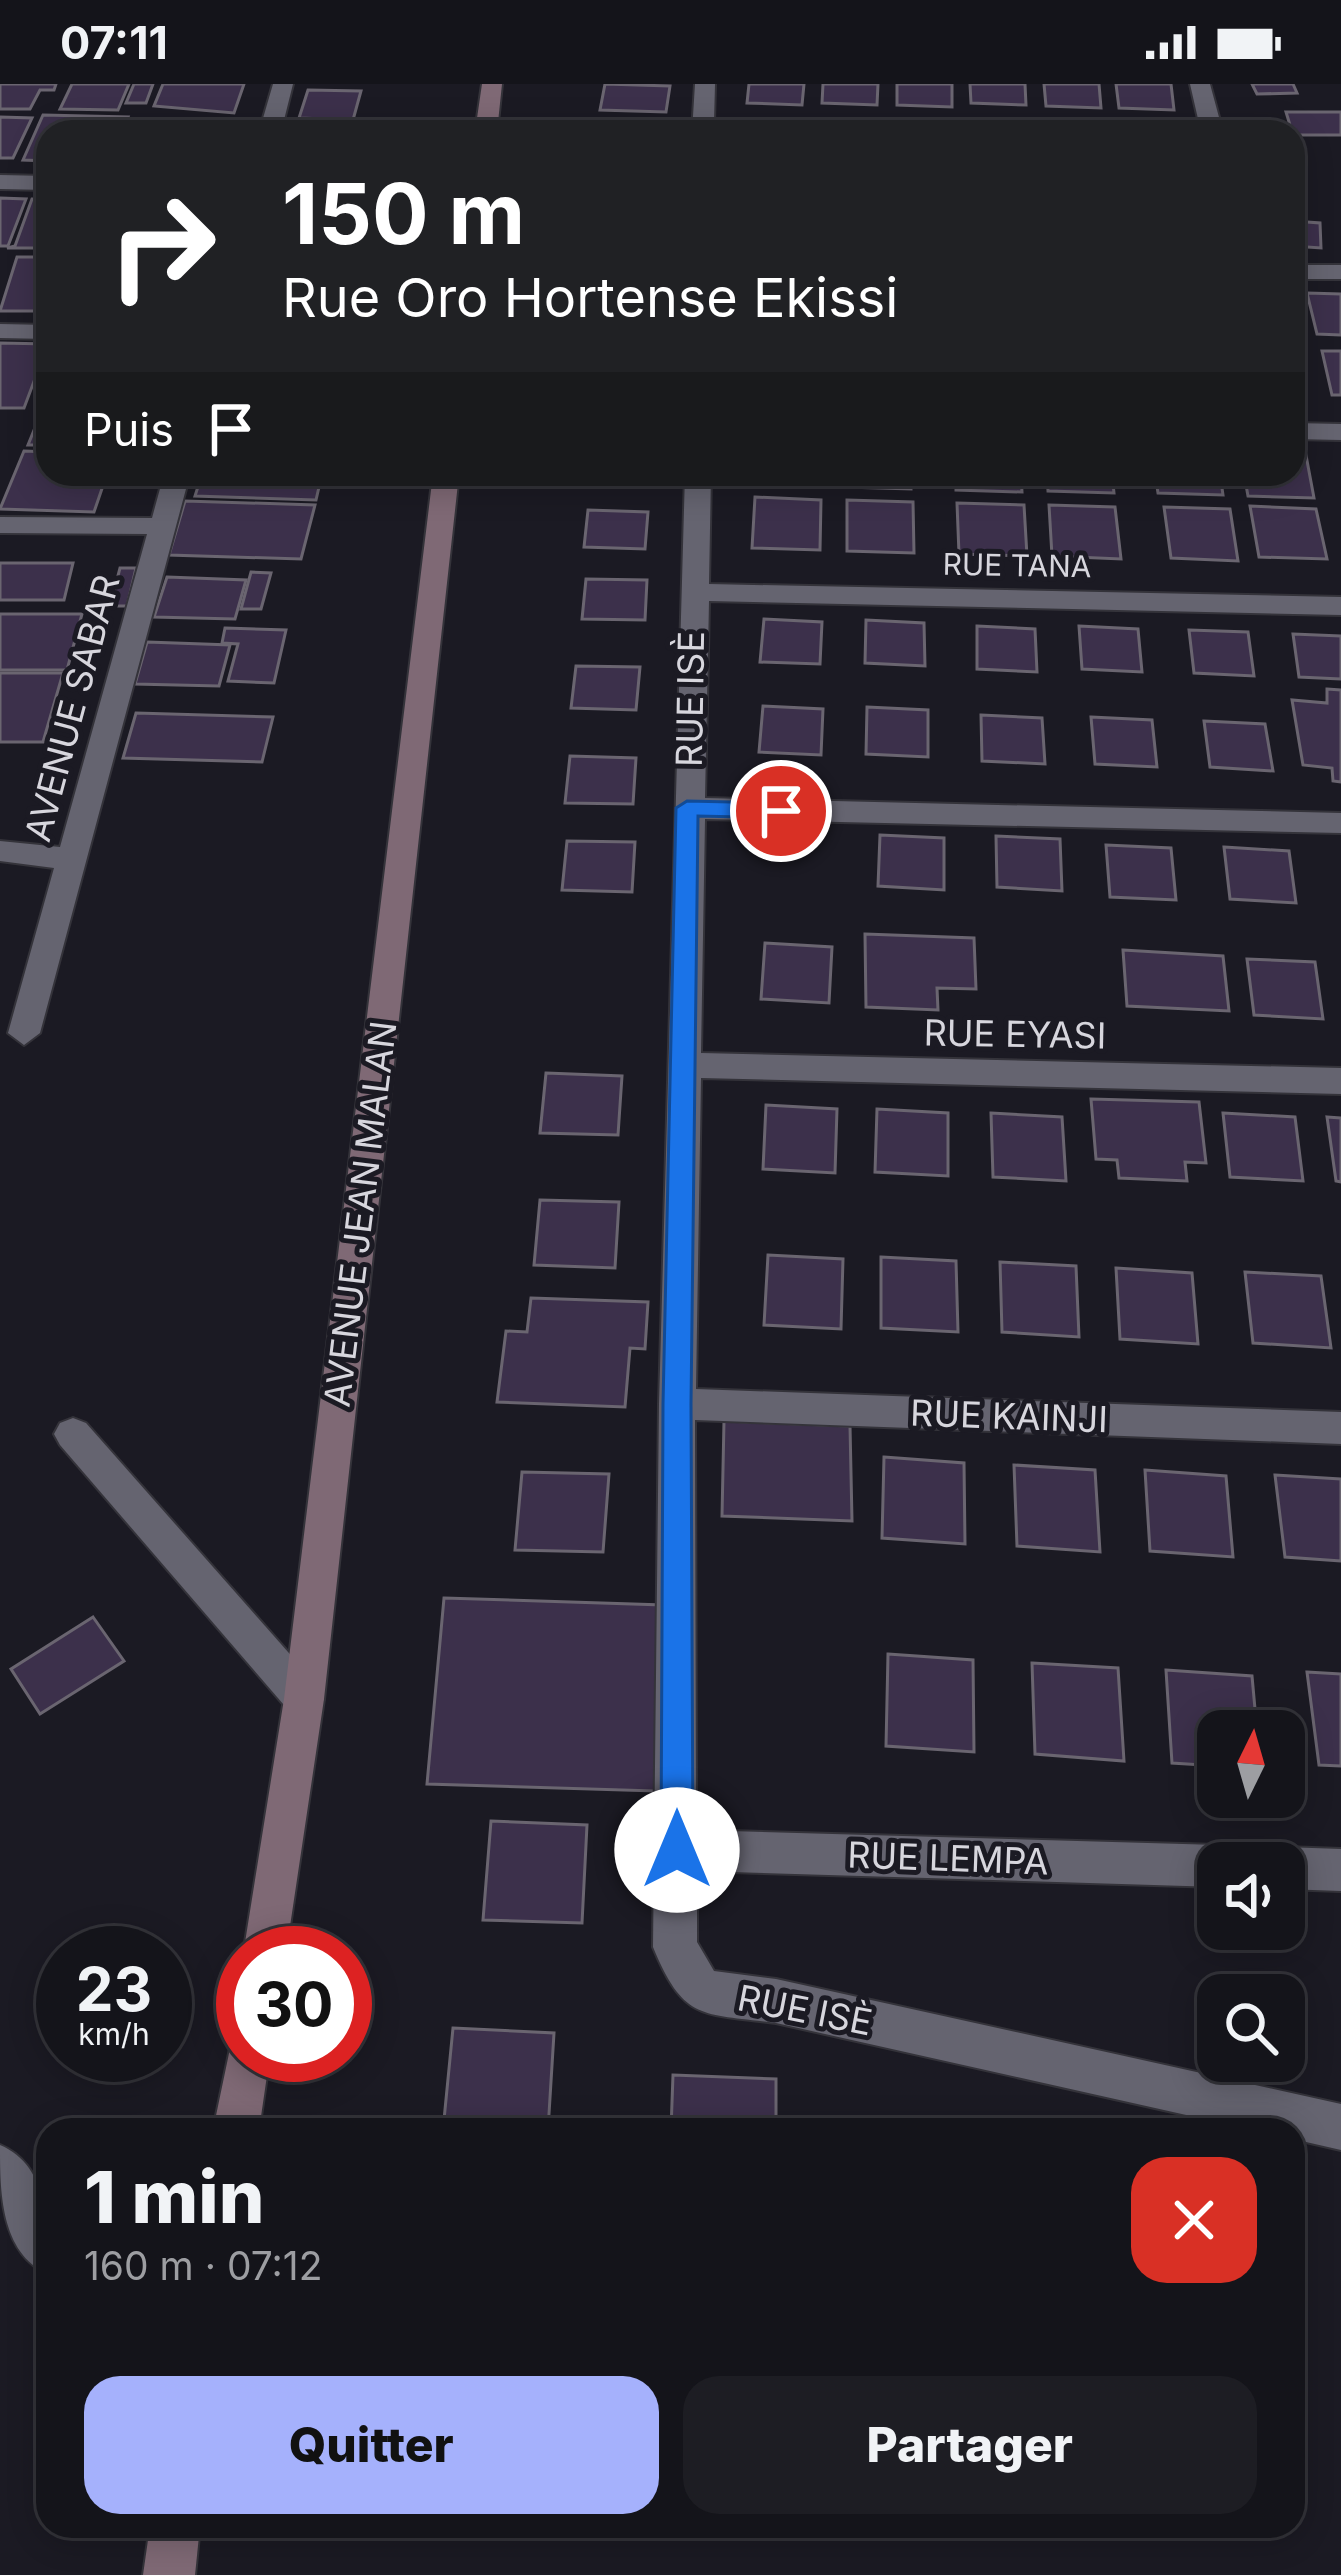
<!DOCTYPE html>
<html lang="fr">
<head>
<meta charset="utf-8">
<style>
  body { margin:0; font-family:Inter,sans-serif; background:#1d1d23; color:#f1f3f6; height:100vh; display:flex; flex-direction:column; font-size:45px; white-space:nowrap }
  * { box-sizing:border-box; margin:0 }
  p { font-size:39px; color:#9d9ea2 }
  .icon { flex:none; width:66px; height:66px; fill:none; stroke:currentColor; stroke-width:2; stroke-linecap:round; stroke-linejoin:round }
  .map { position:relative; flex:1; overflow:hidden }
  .panel { position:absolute; left:36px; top:2034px; width:1269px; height:420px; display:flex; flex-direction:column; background:#14141a; border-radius:36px; box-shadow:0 6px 30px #0003,0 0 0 3px #333339 }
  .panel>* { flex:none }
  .banner { position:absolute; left:36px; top:36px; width:1269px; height:366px; border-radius:36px; box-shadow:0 6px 30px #0003,0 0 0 3px #333339; background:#202124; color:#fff; overflow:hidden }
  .needle { width:78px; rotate:5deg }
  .controls { position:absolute; left:1197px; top:1626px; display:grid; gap:24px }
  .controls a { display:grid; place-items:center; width:108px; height:108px; border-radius:24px; background:#14141a; box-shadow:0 6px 30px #0003,0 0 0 3px #333339; font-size:60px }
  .speed { position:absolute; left:36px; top:1842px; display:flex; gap:24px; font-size:60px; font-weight:700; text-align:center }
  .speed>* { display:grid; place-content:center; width:156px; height:156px; border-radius:50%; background:#14141a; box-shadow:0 6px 30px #0003,0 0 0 3px #333339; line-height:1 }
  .speed small { font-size:30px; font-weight:400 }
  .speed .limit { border:18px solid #d22; background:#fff; color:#111 }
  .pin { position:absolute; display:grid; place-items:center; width:102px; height:102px; color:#fff; margin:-51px; border:6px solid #fff; border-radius:50%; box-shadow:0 3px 12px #0007 }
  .me { position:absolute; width:132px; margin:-66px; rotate:0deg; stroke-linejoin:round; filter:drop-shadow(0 0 9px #0008) }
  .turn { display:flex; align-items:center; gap:42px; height:252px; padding:0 48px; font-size:54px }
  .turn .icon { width:156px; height:156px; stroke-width:2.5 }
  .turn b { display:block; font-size:84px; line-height:102px }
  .then { display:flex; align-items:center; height:114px; padding:0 48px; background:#0003; gap:24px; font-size:45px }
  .round { display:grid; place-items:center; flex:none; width:126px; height:126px; border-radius:36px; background:#1d1d23 }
  .headline { display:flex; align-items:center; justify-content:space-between; height:204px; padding:0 48px }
  h1 { font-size:72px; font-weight:800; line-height:90px }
  .action { display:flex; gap:24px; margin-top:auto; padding:24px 48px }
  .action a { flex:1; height:138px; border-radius:36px; background:#a5b1fc; color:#111; font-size:48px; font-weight:800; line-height:138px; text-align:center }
  .action a+a { background:#1d1d23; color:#f1f3f6 }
  .status { display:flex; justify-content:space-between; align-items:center; height:84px; padding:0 60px; background:#14141a; direction:ltr }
  .status svg { height:33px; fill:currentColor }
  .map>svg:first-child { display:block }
  .building { fill:#3c304b; stroke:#6a6570; stroke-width:3 }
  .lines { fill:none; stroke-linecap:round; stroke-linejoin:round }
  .minor-casing { stroke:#34333a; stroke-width:4 }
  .secondary-casing { stroke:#34333a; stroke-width:4 }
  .minor { fill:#656470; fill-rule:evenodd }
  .secondary { fill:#7f6975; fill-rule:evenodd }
  .route { fill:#1a73e8; stroke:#114b97; stroke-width:3 }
  .labels { text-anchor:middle; stroke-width:10; stroke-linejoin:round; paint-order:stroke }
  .far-street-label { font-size:30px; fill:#d7d6dd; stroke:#1b1a23 }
  .street-label { font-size:36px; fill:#d7d6dd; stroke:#1b1a23 }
</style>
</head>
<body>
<div class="status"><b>07:11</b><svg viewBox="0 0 49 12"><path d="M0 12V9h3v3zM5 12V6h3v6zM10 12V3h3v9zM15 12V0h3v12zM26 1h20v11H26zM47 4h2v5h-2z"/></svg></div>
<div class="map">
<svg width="1341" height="2491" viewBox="0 0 1341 2491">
  <rect width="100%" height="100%" fill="#1b1a23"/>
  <g class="building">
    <polygon points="0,0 56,0 54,6 40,6 30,25 0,25"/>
    <polygon points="72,0 129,0 118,26 60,25"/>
    <polygon points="134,0 153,0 146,19 126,19"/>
    <polygon points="163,0 244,0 234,29 154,22"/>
    <polygon points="605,0 670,2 666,28 600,26"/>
    <polygon points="749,0 804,0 802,21 747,19"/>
    <polygon points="823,0 878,0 877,21 822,19"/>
    <polygon points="897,0 952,0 952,23 897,21"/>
    <polygon points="970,0 1025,0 1026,21 971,19"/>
    <polygon points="1044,0 1099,0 1101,24 1046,22"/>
    <polygon points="1116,0 1171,0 1174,26 1119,24"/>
    <polygon points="1252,0 1293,0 1297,9 1257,10"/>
    <polygon points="308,6 361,7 353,36 299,34"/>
    <polygon points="1286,28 1341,28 1341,51 1293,51"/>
    <polygon points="43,31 128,33 122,48 48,48 48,77 23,76"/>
    <polygon points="0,33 32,34 13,74 0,74"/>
    <polygon points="149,36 216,38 212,48 144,48"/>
    <polygon points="606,39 672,41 671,48 604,48"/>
    <polygon points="0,114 26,115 8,162 0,162"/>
    <polygon points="32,115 48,115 48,164 7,164 15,162"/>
    <polygon points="1293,137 1320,139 1321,164 1293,162"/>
    <polygon points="17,173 48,173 48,227 0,227"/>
    <polygon points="1307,209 1341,210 1341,251 1317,250"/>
    <polygon points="0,259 48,260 24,324 0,324"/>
    <polygon points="1322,267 1341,267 1341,311 1332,311"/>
    <polygon points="47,314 48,361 28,361"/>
    <polygon points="1293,365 1305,366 1314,414 1248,412 1244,390 1293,390"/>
    <polygon points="24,367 48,368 48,390 107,390 94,428 0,425"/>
    <polygon points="202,390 322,390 316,416 195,412"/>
    <polygon points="757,390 822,390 822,403 756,401"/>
    <polygon points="846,390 911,390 911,405 846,403"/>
    <polygon points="956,390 1021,390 1022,408 956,406"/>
    <polygon points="1047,390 1112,390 1114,409 1048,407"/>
    <polygon points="1155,390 1220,390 1223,411 1158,409"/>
    <polygon points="755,413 821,416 820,466 752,464"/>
    <polygon points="847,416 913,418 914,469 847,467"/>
    <polygon points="185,417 315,421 301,475 169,471"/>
    <polygon points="957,419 1024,421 1027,472 959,470"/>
    <polygon points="1049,421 1115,423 1121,475 1052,472"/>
    <polygon points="1250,422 1316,425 1327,475 1259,473"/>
    <polygon points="1164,423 1230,425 1238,477 1171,474"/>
    <polygon points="588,426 648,428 645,465 584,463"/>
    <polygon points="0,479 73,479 64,516 0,516"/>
    <polygon points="120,484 136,484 127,522 110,522"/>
    <polygon points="251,488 271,489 261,525 241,525"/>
    <polygon points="167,493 246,496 235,535 154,533"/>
    <polygon points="586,495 647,496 645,536 582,535"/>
    <polygon points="0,530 82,530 67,586 0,586"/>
    <polygon points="764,535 822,538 820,580 760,578"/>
    <polygon points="866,536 924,539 925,582 865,579"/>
    <polygon points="977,542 1035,545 1037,588 977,585"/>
    <polygon points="1079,542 1138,545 1142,588 1082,585"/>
    <polygon points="225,544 286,546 274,599 228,597 238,560 222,559"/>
    <polygon points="1189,546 1248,548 1254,592 1194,589"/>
    <polygon points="1293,550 1341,552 1341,595 1299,593"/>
    <polygon points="147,558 230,561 219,602 135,600"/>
    <polygon points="576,582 640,583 636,626 571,624"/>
    <polygon points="0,589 63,589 43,658 0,658"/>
    <polygon points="1327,605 1341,606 1341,698 1333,697 1332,684 1303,681 1292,616 1327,619"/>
    <polygon points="763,622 823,625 821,671 759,668"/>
    <polygon points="867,623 928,626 928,673 866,670"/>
    <polygon points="136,629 273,633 262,678 123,674"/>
    <polygon points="981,631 1042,634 1045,680 982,677"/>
    <polygon points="1091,633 1152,636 1157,683 1095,680"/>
    <polygon points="1204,637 1265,640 1273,687 1210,683"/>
    <polygon points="570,672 636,674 633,720 565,719"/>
    <polygon points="880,751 944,754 944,806 878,802"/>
    <polygon points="996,752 1060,755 1062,807 997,803"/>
    <polygon points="567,757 635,758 632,808 562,806"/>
    <polygon points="1106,761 1171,764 1176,816 1110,813"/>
    <polygon points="1224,763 1289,767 1296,819 1230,815"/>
    <polygon points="865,850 974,854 976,905 937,904 938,926 866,923"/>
    <polygon points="765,859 832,863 829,919 761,915"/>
    <polygon points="1123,866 1223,872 1229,927 1127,922"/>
    <polygon points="1247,875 1315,878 1323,935 1254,931"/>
    <polygon points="546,989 622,992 618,1051 540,1049"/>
    <polygon points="1091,1015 1199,1018 1206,1079 1185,1078 1187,1097 1119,1094 1117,1076 1096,1075"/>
    <polygon points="766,1021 837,1025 835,1089 763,1085"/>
    <polygon points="877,1025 948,1029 948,1092 875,1088"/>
    <polygon points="991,1029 1062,1033 1066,1097 993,1093"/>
    <polygon points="1223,1029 1295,1033 1303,1097 1230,1093"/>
    <polygon points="1327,1033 1341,1034 1341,1098 1336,1097"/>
    <polygon points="540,1116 619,1118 615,1184 534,1181"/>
    <polygon points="768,1171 843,1175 841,1245 764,1241"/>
    <polygon points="881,1173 956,1177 958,1248 881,1244"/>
    <polygon points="1000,1178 1076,1182 1079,1253 1002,1248"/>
    <polygon points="1116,1184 1192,1189 1198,1260 1120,1255"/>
    <polygon points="1245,1188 1321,1192 1331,1264 1253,1259"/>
    <polygon points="531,1214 648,1218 645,1265 630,1264 625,1323 497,1318 506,1247 527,1248"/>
    <polygon points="724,1337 850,1342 852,1437 722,1432"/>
    <polygon points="884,1373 964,1379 965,1460 882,1454"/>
    <polygon points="1014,1381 1095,1386 1100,1468 1017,1462"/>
    <polygon points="1145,1386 1226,1392 1233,1473 1150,1467"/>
    <polygon points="522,1388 609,1390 603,1468 515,1466"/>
    <polygon points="1275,1391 1341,1395 1341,1477 1285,1473"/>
    <polygon points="444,1514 663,1521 655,1707 427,1700"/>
    <polygon points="93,1533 124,1577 40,1630 11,1585"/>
    <polygon points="888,1570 973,1576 974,1668 886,1662"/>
    <polygon points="1032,1579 1118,1584 1124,1677 1035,1670"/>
    <polygon points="1166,1586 1252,1592 1257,1647 1218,1647 1218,1682 1172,1679"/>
    <polygon points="1307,1588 1341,1590 1341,1682 1319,1681"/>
    <polygon points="491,1737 587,1741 582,1839 483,1836"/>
    <polygon points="453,1944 554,1949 548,2046 443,2046"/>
    <polygon points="673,1991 776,1995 776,2046 671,2046"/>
  </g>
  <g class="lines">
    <g class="minor-casing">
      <g id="minor">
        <polygon points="273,0 293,0 281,48 259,48"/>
        <polygon points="695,0 715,0 714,38 873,42 884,48 692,48"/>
        <polygon points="1190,0 1210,0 1223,48 1201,48"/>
        <polygon points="0,91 48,92 48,106 0,105"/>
        <rect x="1293" y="181" width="48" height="14"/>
        <polygon points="0,240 48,241 48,255 0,254"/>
        <polygon points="1293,339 1341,340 1341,356 1293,355"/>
        <polygon points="164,390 190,390 40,949 24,961 8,949 54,784 0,777 0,757 60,763 147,450 0,449 0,433 152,434"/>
        <path d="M685 390H711L709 500 1341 513V531L709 517 705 714 1341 729V749L705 735 701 969 1341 984V1010L701 994 696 1305 1341 1328V1360L695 1336 696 1746 1218 1761 1233 1767 1238 1779H1218V1803L697 1787V1858L714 1887 776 1895 1341 2020V2066L1293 2055V2046H1253L776 1939C702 1929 684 1938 653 1863L659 1320Z"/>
        <polygon points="73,1334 86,1339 318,1602 324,1615 318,1628 304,1634 290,1628 60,1361 54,1350 60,1339"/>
        <polygon points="1284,1763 1341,1765 1341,1807 1284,1805 1284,1779 1265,1779 1269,1769"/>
        <path d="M0 2061C50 2082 48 2144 48 2190 0 2169 0 2106 0 2061Z"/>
      </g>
    </g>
    <g class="secondary-casing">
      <g id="secondary">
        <polygon points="482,0 502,0 497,48 475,48"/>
        <polygon points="433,390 459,390 324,1615 286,1869 243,1871 284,1615"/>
        <polygon points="243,1951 243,1971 270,1971 259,2046 213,2046 232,1955"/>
        <polygon points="150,2442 200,2442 195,2491 143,2491"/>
      </g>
    </g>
    <use href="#minor" class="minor"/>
    <use href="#secondary" class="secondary"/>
  </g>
  <polygon class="route" points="687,717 781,719 792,727 781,734 698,732 691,1320 693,1766 688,1777 677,1782 666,1777 661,1766 663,1320 676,724"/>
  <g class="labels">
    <g class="far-street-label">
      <text transform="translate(1017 482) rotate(1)" y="10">RUE TANA</text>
    </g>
    <g class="street-label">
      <text transform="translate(690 615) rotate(-89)" y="13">RUE ISÈ</text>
      <text transform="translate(72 624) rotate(-75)" y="13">AVENUE SABAR</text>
      <text transform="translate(1015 950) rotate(1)" y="13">RUE EYASI</text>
      <text transform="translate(360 1130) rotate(-83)" y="13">AVENUE JEAN MALAN</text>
      <text transform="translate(1009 1332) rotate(2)" y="13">RUE KAINJI</text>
      <text transform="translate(948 1774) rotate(2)" y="13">RUE LEMPA</text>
      <text transform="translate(805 1926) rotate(11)" y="13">RUE ISÈ</text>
    </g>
  </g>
</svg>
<div class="controls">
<a><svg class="needle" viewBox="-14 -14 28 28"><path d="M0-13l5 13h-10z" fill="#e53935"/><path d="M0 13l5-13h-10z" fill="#9d9ea2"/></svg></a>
<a><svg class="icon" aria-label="sound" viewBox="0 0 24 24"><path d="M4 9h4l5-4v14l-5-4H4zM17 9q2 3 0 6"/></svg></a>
<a><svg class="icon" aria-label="search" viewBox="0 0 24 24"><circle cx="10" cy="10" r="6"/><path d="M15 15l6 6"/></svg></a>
</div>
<div class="speed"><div>23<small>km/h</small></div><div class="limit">30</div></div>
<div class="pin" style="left:781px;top:727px;background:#d93025"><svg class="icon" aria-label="arrive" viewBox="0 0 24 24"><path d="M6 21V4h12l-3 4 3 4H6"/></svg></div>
<svg class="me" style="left:677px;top:1766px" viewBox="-20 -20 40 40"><circle r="19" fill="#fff"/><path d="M0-13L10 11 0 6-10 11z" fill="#1a73e8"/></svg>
<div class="banner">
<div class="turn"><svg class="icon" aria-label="right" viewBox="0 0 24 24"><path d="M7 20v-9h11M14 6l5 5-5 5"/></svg><div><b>150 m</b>Rue Oro Hortense Ekissi</div></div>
<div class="then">Puis<svg class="icon" aria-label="arrive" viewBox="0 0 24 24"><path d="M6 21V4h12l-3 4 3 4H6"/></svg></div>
</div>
<section class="panel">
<div class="headline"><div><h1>1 min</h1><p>160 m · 07:12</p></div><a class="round" style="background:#d93025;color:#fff"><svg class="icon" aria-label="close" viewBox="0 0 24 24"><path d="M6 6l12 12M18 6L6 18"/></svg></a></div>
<div class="action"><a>Quitter</a><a>Partager</a></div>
</section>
</div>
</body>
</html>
